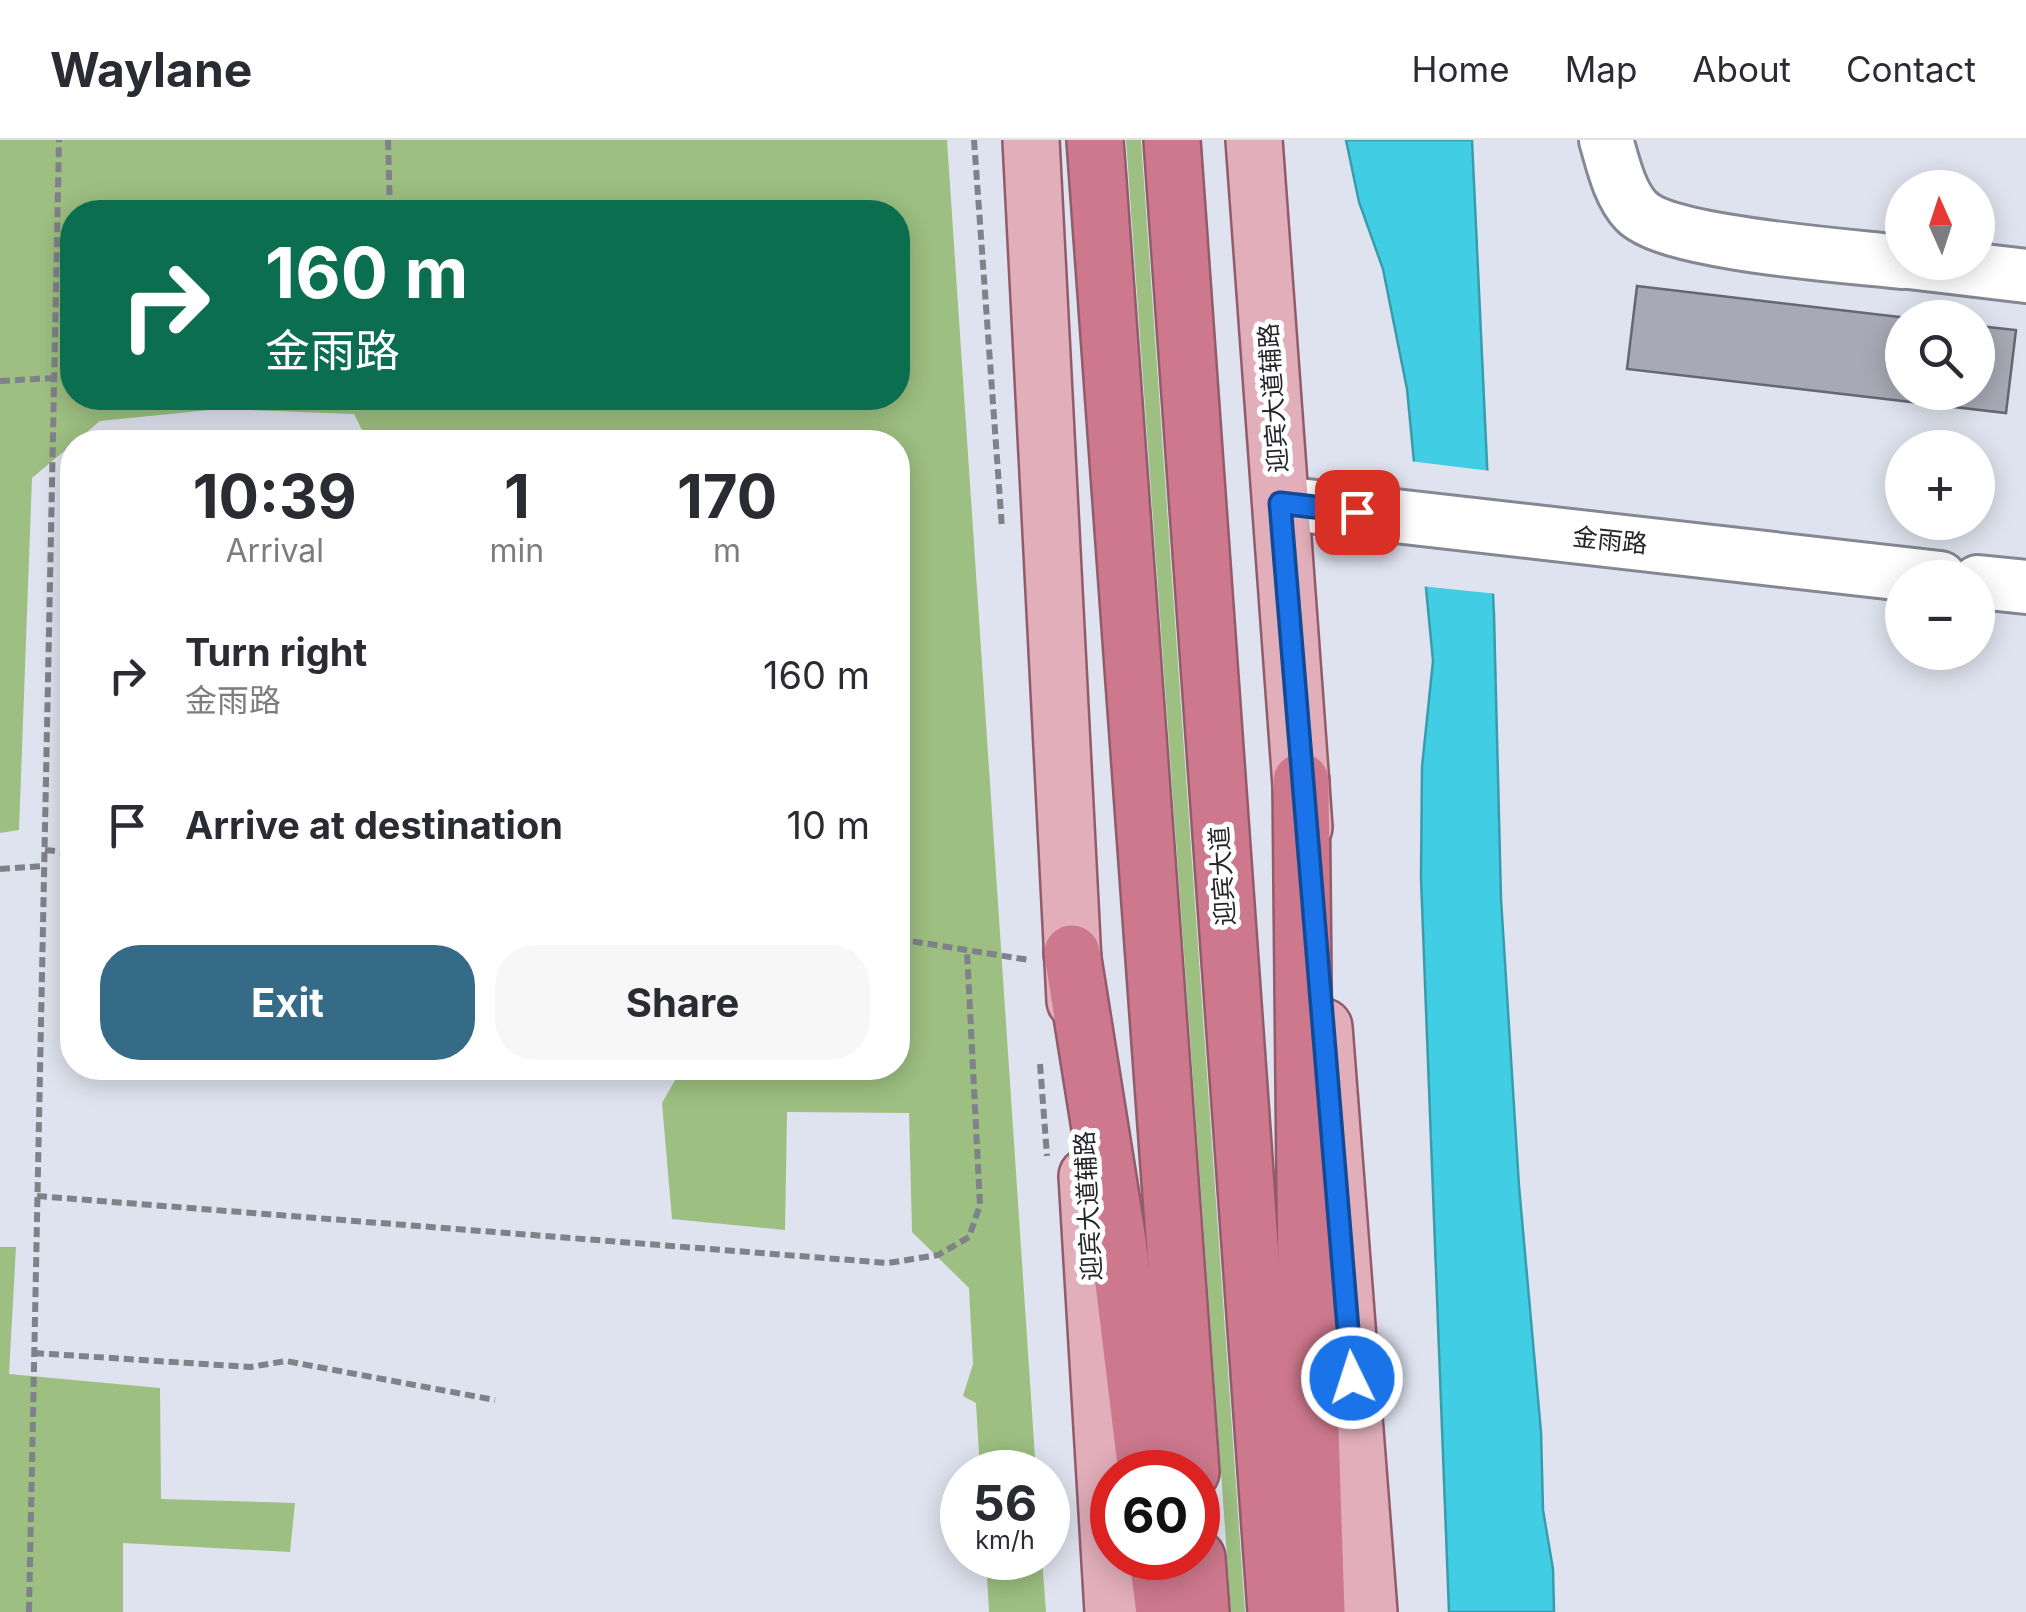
<!DOCTYPE html>
<html lang="en">
<head>
<meta charset="utf-8">
<style>
  body { margin:0; font-family:Inter,"Noto Sans SC",sans-serif; background:#f7f7f7; color:#2b2b33; height:100vh; display:flex; flex-direction:column; font-size:38px; white-space:nowrap }
  * { box-sizing:border-box; margin:0 }
  p { font-size:32px; color:#7c7c81 }
  .icon { flex:none; width:55px; height:55px; fill:none; stroke:currentColor; stroke-width:2; stroke-linecap:round; stroke-linejoin:round }
  .map { position:relative; flex:1; overflow:hidden }
  .drawer { position:absolute; left:60px; top:290px; width:850px; height:650px; display:flex; flex-direction:column; background:#fff; border-radius:40px; box-shadow:0 5px 25px #0003 }
  .drawer>* { flex:none }
  .hud { position:absolute; left:60px; top:60px; width:850px; height:210px; border-radius:40px; box-shadow:0 5px 25px #0003; background:#0b6e4f; color:#fff; overflow:hidden }
  .needle { width:65px; rotate:357deg }
  .tools { position:absolute; left:1885px; top:30px; display:grid; gap:20px }
  .tools a { display:grid; place-items:center; width:110px; height:110px; border-radius:50%; background:#fff; box-shadow:0 5px 25px #0003; font-size:50px }
  .speed { position:absolute; left:940px; top:1310px; display:flex; gap:20px; font-size:50px; font-weight:700; text-align:center }
  .speed>* { display:grid; place-content:center; width:130px; height:130px; border-radius:50%; background:#fff; box-shadow:0 5px 25px #0003; line-height:1 }
  .speed small { font-size:25px; font-weight:400 }
  .speed .limit { border:15px solid #d22; background:#fff; color:#111 }
  .pin { position:absolute; display:grid; place-items:center; width:85px; height:85px; color:#fff; margin:-42px; border-radius:20px; box-shadow:0 5px 15px #0006 }
  .me { position:absolute; width:110px; margin:-55px; rotate:356deg; stroke-linejoin:round; filter:drop-shadow(0 0 8px #0008) }
  .turn { display:flex; align-items:center; gap:35px; height:210px; padding:0 40px; font-size:45px }
  .turn .icon { width:130px; height:130px; stroke-width:2.5 }
  .turn b { display:block; font-size:70px; line-height:85px }
  .eta { display:flex; justify-content:space-evenly; align-items:center; height:170px; text-align:center }
  .eta b { font-size:60px; font-weight:700; line-height:70px }
  .action { display:flex; gap:20px; margin-top:auto; padding:20px 40px }
  .action a { flex:1; height:115px; border-radius:40px; background:#366b87; color:#fff; font-size:40px; font-weight:700; line-height:115px; text-align:center }
  .action a+a { background:#f7f7f7; color:#2b2b33 }
  ul { padding:0; list-style:none }
  li { display:flex; align-items:center; gap:30px; height:150px; padding:0 40px }
  li div { flex:1 }
  li b { display:block; font-size:38px }
  li em { font-style:normal }
  header { display:flex; align-items:center; gap:60px; box-sizing:border-box; height:140px; padding:0 50px; background:#fff; border-bottom:2px solid #e1e1e2 }
  header strong { font-size:48px }
  nav { display:flex; gap:55px; margin-inline-start:auto; font-size:35px }
  .map>svg:first-child { display:block }
  .green { fill:#9dbf81; fill-rule:evenodd }
  .water { fill:#41cee4; stroke:#399cac; stroke-width:2.5 }
  .pier { fill:#dfe3ef }
  .building { fill:#a7aab6; stroke:#656872; stroke-width:2.5 }
  .lines { fill:none; stroke-linecap:round; stroke-linejoin:round }
  .minor-casing { stroke:#858893; stroke-width:58 }
  .major-casing { stroke:#925b6a; stroke-width:60 }
  .highway-casing { stroke:#925b6a; stroke-width:60 }
  .path { stroke:#80828a; stroke-width:6; stroke-dasharray:10 5; stroke-linecap:butt }
  .minor { stroke:#fff; stroke-width:52 }
  .major { stroke:#e1aeba; stroke-width:55 }
  .highway { stroke:#cd788c; stroke-width:55 }
  .route-casing { stroke:#114b97; stroke-width:25 }
  .route { stroke:#1a73e8; stroke-width:18 }
  .labels { text-anchor:middle; stroke-width:10; stroke-linejoin:round; paint-order:stroke }
  .street-label { font-size:25px; fill:#25262b; stroke:#fff }
</style>
</head>
<body>
<header>
<strong>Waylane</strong>
<nav><a>Home</a><a>Map</a><a>About</a><a>Contact</a></nav>
</header>
<div class="map">
<svg width="2026" height="1472" viewBox="0 0 2026 1472">
  <rect width="100%" height="100%" fill="#dfe3ef"/>
  <g class="green">
    <path d="M0 0H947L1036 1332H980L976 1263 963 1256 973 1224 969 1148 912 1092 909 973 787 972 785 1090 672 1079 662 963 682 928H898V302H368L354 274 219 269 100 281 32 338 19 690 0 693ZM72 72H898V258H72Z"/>
    <polygon points="1126,0 1141,0 1245,1472 1231,1472"/>
    <polygon points="0,1107 16,1107 9,1234 160,1248 161,1359 295,1363 290,1412 123,1403 123,1472 0,1472"/>
    <polygon points="986,1418 1042,1418 1046,1472 989,1472"/>
  </g>
  <polygon class="water" points="1346,0 1472,0 1494,475 1501,759 1519,1046 1541,1292 1543,1370 1553,1429 1554,1472 1449,1472 1421,738 1422,627 1433,521 1407,249 1383,129 1359,62"/>
  <polygon class="pier" points="1409,321 1491,331 1498,454 1420,446"/>
  <polygon class="building" points="1637,146 1908,178 1902,178 1902,252 1978,252 1978,186 2016,190 2006,273 1627,229"/>
  <g class="lines">
    <g class="minor-casing">
      <g id="minor">
        <path d="M1606 0C1613 23 1619 53 1636 71 1668 104 1851 116 1902 122"/>
        <polyline points="1909,122 2026,136"/>
        <polyline points="1281,363 1940,438"/>
        <polyline points="1978,442 2026,447"/>
      </g>
    </g>
    <g class="major-casing">
      <g id="major">
        <polyline points="1031,0 1075,861"/>
        <polyline points="1254,0 1304,687"/>
        <polyline points="1324,887 1369,1472"/>
        <polyline points="1087,1036 1113,1472"/>
      </g>
    </g>
    <g class="highway-casing">
      <g id="highway">
        <polyline points="1095,0 1191,1332"/>
        <polyline points="1172,0 1276,1472"/>
        <polyline points="1301,641 1306,1140 1317,1472"/>
        <polyline points="1072,813 1118,1101 1146,1332"/>
        <polyline points="1157,1418 1164,1472"/>
        <polyline points="1197,1418 1201,1472"/>
      </g>
    </g>
    <g class="path">
      <polyline points="388,0 390,72"/>
      <polyline points="974,0 1002,388"/>
      <polyline points="0,241 54,238"/>
      <polyline points="45,710 72,713"/>
      <polyline points="0,729 44,726"/>
      <polyline points="898,799 1029,820"/>
      <polyline points="1040,924 1047,1016"/>
      <polyline points="37,1056 888,1123 938,1115 969,1097 980,1065 967,811"/>
      <polyline points="34,1213 250,1227 286,1221 495,1260"/>
      <polyline points="29,1472 59,0"/>
    </g>
    <use href="#minor" class="minor"/>
    <use href="#major" class="major"/>
    <use href="#highway" class="highway"/>
  </g>
  <g class="lines">
    <g class="route-casing">
      <polyline id="route" points="1352,1238 1280,363 1357,372"/>
    </g>
    <use href="#route" class="route"/>
  </g>
  <g class="labels">
    <g class="street-label">
      <text transform="translate(1273 258) rotate(-94)" y="9">迎宾大道辅路</text>
      <text transform="translate(1610 400) rotate(6)" y="9">金雨路</text>
      <text transform="translate(1222 736) rotate(-94)" y="9">迎宾大道</text>
      <text transform="translate(1088 1066) rotate(-93)" y="9">迎宾大道辅路</text>
    </g>
  </g>
</svg>
<div class="tools">
<a><svg class="needle" viewBox="-14 -14 28 28"><path d="M0-13l5 13h-10z" fill="#e53935"/><path d="M0 13l5-13h-10z" fill="#7c7c81"/></svg></a>
<a><svg class="icon" aria-label="search" viewBox="0 0 24 24"><circle cx="10" cy="10" r="6"/><path d="M15 15l6 6"/></svg></a>
<a>+</a>
<a>−</a>
</div>
<div class="speed"><div>56<small>km/h</small></div><div class="limit">60</div></div>
<div class="pin" style="left:1357px;top:372px;background:#d93025"><svg class="icon" aria-label="arrive" viewBox="0 0 24 24"><path d="M6 21V4h12l-3 4 3 4H6"/></svg></div>
<svg class="me" style="left:1352px;top:1238px" viewBox="-20 -20 40 40"><circle r="17" fill="#1a73e8" stroke="#fff" stroke-width="3"/><path d="M0-11L8 9 0 5-8 9z" fill="#fff"/></svg>
<div class="hud">
<div class="turn"><svg class="icon" aria-label="right" viewBox="0 0 24 24"><path d="M7 20v-9h11M14 6l5 5-5 5"/></svg><div><b>160 m</b>金雨路</div></div>
</div>
<section class="drawer">
<div class="eta">
<div><b>10:39</b><p>Arrival</p></div>
<div><b>1</b><p>min</p></div>
<div><b>170</b><p>m</p></div>
</div>
<ul>
<li><svg class="icon" aria-label="right" viewBox="0 0 24 24"><path d="M7 20v-9h11M14 6l5 5-5 5"/></svg><div><b>Turn right</b><p>金雨路</p></div><em>160 m</em></li>
<li><svg class="icon" aria-label="arrive" viewBox="0 0 24 24"><path d="M6 21V4h12l-3 4 3 4H6"/></svg><div><b>Arrive at destination</b></div><em>10 m</em></li>
</ul>
<div class="action"><a>Exit</a><a>Share</a></div>
</section>
</div>
</body>
</html>
